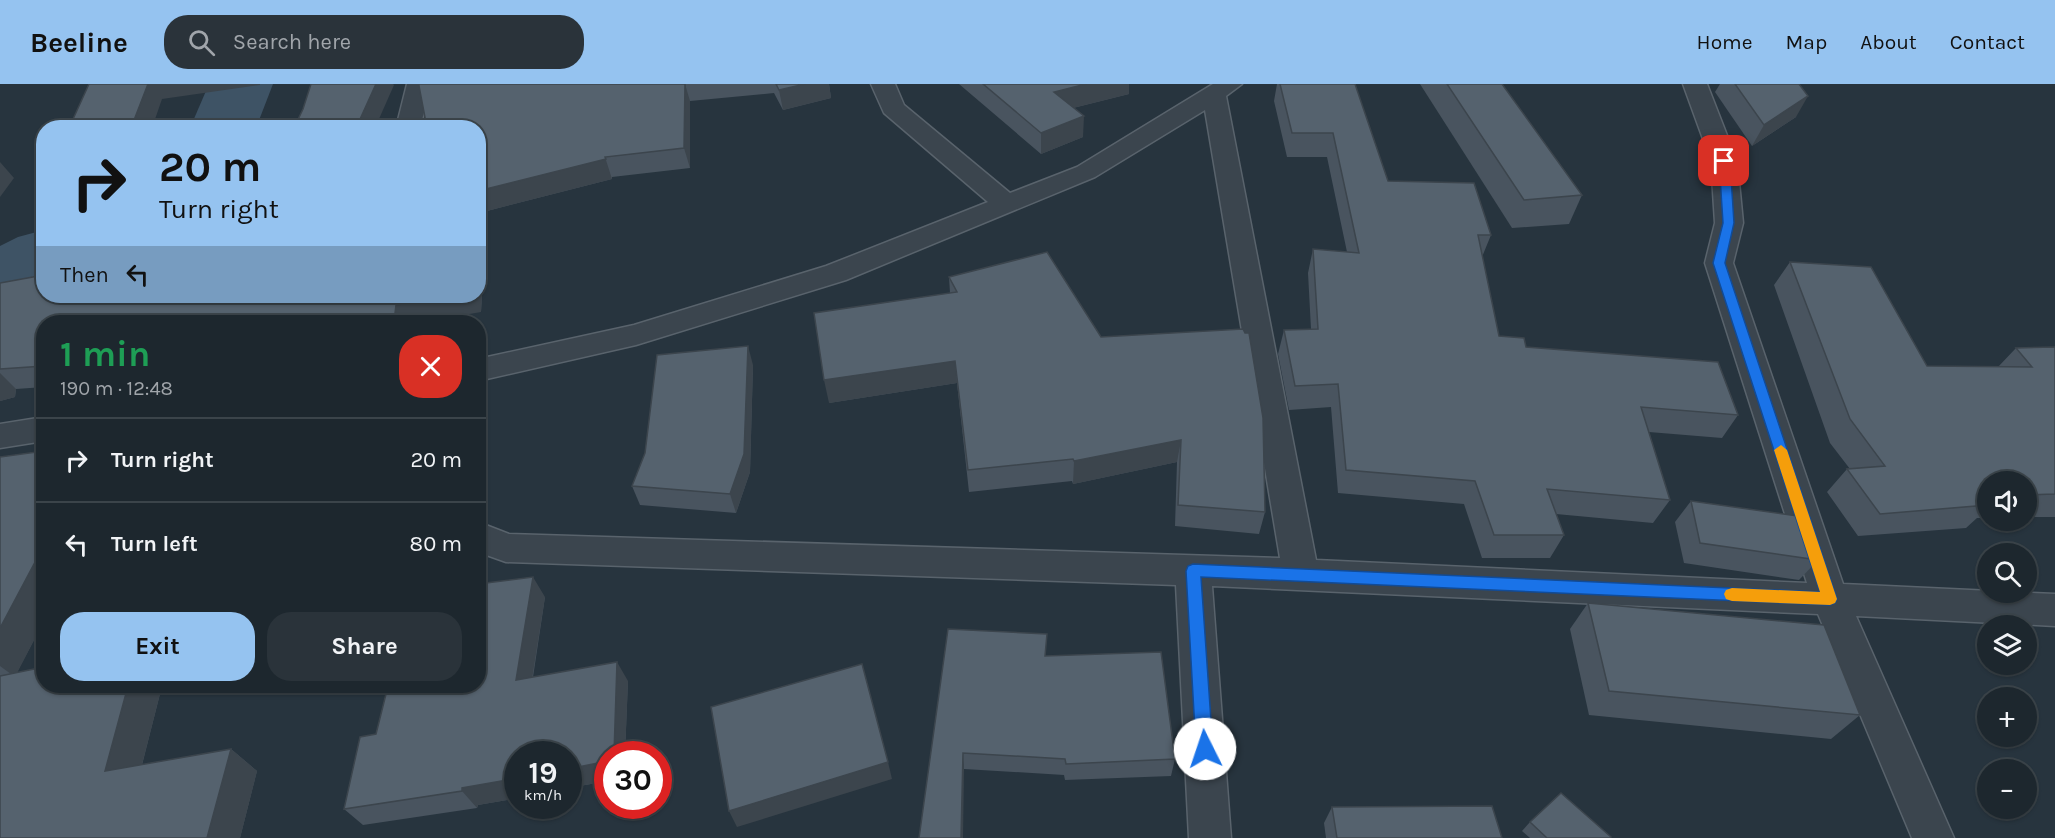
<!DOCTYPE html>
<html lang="en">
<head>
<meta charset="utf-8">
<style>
  body { margin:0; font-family:Karla,sans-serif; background:#2a333a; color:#f1f3f6; height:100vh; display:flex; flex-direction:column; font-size:22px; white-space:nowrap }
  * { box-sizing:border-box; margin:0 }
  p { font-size:20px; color:#a0a5aa }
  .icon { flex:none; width:33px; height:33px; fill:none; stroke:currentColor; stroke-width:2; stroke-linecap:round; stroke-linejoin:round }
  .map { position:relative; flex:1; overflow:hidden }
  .side { position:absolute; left:36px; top:231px; width:450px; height:378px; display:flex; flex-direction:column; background:#1d272e; border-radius:24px; box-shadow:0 2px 4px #0004,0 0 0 2px #3b444a }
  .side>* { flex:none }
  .top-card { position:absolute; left:36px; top:36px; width:450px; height:183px; border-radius:24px; box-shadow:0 2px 4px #0004,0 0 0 2px #3b444a; background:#95c3f0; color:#111; overflow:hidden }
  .buttons { position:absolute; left:1977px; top:387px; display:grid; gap:12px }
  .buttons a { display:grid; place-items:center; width:60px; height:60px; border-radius:50%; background:#1d272e; box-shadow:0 2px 4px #0004,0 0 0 2px #3b444a; font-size:30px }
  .speed { position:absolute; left:504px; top:657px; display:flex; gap:12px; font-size:30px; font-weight:700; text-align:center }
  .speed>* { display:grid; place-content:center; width:78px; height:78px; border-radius:50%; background:#1d272e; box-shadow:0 2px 4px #0004,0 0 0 2px #3b444a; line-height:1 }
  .speed small { font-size:15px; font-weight:400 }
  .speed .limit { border:9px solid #d22; background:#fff; color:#111 }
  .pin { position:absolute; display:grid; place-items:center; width:51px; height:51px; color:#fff; margin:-26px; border-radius:12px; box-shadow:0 3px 9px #0006 }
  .me { position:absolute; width:66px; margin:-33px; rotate:356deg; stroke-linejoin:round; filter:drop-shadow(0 0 4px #0008) }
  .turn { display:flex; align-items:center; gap:21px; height:126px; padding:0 24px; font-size:27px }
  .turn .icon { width:78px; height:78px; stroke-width:2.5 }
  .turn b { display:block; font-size:42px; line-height:51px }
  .then { display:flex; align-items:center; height:57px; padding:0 24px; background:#0003; gap:12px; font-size:22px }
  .round { display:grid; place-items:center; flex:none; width:63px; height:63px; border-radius:24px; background:#2a333a }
  .summary { display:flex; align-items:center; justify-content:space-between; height:102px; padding:0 24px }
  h1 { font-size:36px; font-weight:700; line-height:45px; color:#1e9e55 }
  .primary-button { display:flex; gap:12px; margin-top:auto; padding:12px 24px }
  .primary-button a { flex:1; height:69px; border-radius:24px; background:#95c3f0; color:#111; font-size:24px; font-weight:700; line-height:69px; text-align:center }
  .primary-button a+a { background:#2a333a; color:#f1f3f6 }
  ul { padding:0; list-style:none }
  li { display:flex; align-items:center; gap:18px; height:84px; padding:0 24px; border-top:2px solid #3b444a }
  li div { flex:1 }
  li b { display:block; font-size:22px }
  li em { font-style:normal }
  header { display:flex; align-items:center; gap:36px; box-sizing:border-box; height:84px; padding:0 30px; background:#95c3f0; color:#111 }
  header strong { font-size:28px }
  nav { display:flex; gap:33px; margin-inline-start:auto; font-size:21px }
  .search { width:420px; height:54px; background:#2a333a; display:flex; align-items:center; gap:15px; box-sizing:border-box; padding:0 21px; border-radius:24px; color:#a0a5aa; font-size:22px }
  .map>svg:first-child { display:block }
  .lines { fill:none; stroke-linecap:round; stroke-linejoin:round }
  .river { fill:#3e5365; fill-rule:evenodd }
  .minor-casing { stroke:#59636c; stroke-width:3 }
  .minor { fill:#3b454e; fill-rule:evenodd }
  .wall { fill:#49545f }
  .shaded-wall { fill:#3c454d }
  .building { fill:#55626e; stroke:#3c454d; stroke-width:1.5 }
  .route { fill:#1a73e8; stroke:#114b97; stroke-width:1.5 }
  .slow { fill:#f59e0b }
</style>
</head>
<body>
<header>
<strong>Beeline</strong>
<div class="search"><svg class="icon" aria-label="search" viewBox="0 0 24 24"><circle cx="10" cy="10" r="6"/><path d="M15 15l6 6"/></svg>Search here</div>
<nav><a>Home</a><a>Map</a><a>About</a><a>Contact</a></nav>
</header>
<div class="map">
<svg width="2055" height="754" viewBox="0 0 2055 754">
  <rect width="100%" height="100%" fill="#27343e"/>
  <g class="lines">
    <g class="river">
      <polygon points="209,0 273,0 256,44 190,44"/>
      <polygon points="44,146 44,202 27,212 0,219 0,162 18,153"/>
    </g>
    <g class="minor-casing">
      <g id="minor">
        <polygon points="407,0 431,0 420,44 396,44"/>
        <polygon points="871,0 895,0 904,21 1010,109 1077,83 1213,0 1242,0 1226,12 1316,476 1807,499 1705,179 1715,139 1711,77 1683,0 1707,0 1737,77 1743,139 1733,179 1843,500 2055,510 2055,542 1856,532 1954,754 1912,754 1818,530 1212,502 1231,754 1189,754 1176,501 506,478 478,468 478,438 509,450 1280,474 1205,26 1095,93 846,196 636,261 478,297 478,275 634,241 826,182 988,118 884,29"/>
        <polygon points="44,333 44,357 0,364 0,340"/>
      </g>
    </g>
    <use href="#minor" class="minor"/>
  </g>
  <g class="wall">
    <polygon points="419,0 829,0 831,14 783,26 774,9 690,17 690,84 612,93 612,95 487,127 481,228 44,238 44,303 16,305 15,313 0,317 0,199 44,212 350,212 349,219 363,220 478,212"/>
    <polygon points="959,0 1129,0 1129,10 1073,24 1083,53 1041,70"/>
    <polygon points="1277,0 1355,0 1388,97 1491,151 1482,173 1499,252 1526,263 1738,331 1722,354 1649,348 1670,416 1653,439 1556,430 1564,451 1550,474 1482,474 1464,420 1338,409 1331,323 1289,326 1278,270 1284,246 1311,245 1308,189 1313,165 1347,168 1327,73 1287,73 1274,17"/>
    <polygon points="1420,0 1502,0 1582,111 1569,140 1512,144"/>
    <polygon points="1720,0 1799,0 1796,33 1752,62 1715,8"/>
    <polygon points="1790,178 1927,282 1998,283 2016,264 2055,263 2055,433 2026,433 2026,398 1988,398 1988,434 1977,434 1966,444 1858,452 1827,408 1847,385 1850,385 1830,359 1774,201"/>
    <polygon points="949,193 1101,253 1265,428 1259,450 1175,442 1177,378 1073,400 1072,397 969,408 957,299 829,319 950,209"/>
    <polygon points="753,281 750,388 736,429 640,421 632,402"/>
    <polygon points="44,367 44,537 17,588 44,602 162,602 142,681 231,665 257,687 240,754 0,754 0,373"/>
    <polygon points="1691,417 1818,476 1799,496 1684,479 1675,438"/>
    <polygon points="545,513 533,593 628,597 625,670 608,670 608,697 568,704 518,670 518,714 478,721 477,724 363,741 344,725 376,650"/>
    <polygon points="1588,519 1860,631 1831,655 1589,631 1570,545"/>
    <polygon points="948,545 1046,572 1175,675 1171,692 1065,696 1064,691 964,685"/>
    <polygon points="1332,723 1502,754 1326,754 1324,739"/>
    <polygon points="1530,738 1610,754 1530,754 1522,747"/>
  </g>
  <g class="shaded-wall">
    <polygon points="148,0 260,0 260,1 162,15 152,44 131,44"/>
    <polygon points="376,0 393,0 394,1 375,44 356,44"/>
    <polygon points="685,0 690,17 690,84 684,64"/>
    <polygon points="805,0 829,0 831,14 783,26 779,6"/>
    <polygon points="1086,0 1129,0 1129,10 1053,29 1054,8"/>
    <polygon points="1808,12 1796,33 1752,62 1764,41"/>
    <polygon points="1084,32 1083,53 1041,70 1041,49"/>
    <polygon points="605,73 612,95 487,127 481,228 423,238 389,238 396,221 452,212 478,212 478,107"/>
    <polygon points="0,78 14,94 0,113"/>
    <polygon points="333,212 350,212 344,238 331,219"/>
    <polygon points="748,262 753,281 750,388 736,429 730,410"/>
    <polygon points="955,277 957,299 829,319 824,296"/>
    <polygon points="0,289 16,305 15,313 0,317"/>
    <polygon points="1181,356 1177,378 1073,400 1074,377"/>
    <polygon points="42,465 44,466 44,537 15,593 0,582 0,544"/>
    <polygon points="533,493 545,513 529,614 516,596"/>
    <polygon points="617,578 628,597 625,670 614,670"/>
    <polygon points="128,602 162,602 135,708 105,687"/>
    <polygon points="231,665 257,687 240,754 207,754"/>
    <polygon points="963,669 964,685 963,754 961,754"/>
    <polygon points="608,677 608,697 568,704 568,685"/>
    <polygon points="888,678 892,695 737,743 729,727"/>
    <polygon points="518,694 518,714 478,721 477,724 462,707 462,704"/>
  </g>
  <g class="building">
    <polygon points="89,0 148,0 131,44 69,44"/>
    <polygon points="311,0 376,0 356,44 294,44 303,25"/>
    <polygon points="419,0 685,0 684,64 605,73 606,75 478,107 478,44 427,44 419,2"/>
    <polygon points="776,0 805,0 779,6"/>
    <polygon points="983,0 1086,0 1054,8 1084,32 1041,49"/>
    <polygon points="1280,0 1355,0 1388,97 1474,99 1491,151 1478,151 1499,252 1524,254 1526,263 1718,278 1738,331 1641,323 1670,416 1547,405 1564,451 1494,451 1475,397 1346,386 1338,300 1295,302 1284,246 1318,245 1313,165 1359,169 1333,49 1292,49"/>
    <polygon points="1447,0 1502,0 1582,111 1524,116"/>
    <polygon points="1735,0 1799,0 1808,12 1764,41"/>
    <polygon points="1047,168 1101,253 1243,245 1245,249 1249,249 1263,334 1265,428 1178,421 1181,356 1074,377 1073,375 968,386 955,277 824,296 814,229 957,208 949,193"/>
    <polygon points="1790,178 1871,183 1927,282 2032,283 2016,264 2055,263 2055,410 2026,411 2026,398 1988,398 1988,411 1983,411 1988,417 1988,421 1880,430 1847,385 1885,382 1850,335"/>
    <polygon points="44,191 44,212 333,212 331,219 363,220 365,212 452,212 396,221 394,238 44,238 44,282 0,285 0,199"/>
    <polygon points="748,262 744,370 730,410 632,402 645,369 657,271"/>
    <polygon points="44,367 44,465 42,465 0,544 0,373"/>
    <polygon points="1691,417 1805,433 1818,476 1700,459"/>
    <polygon points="533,493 516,596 617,578 614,670 608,670 608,677 568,685 568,670 518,670 518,694 462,704 462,707 344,725 360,653 376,650 388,602 478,602 478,500"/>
    <polygon points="1588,519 1824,541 1860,631 1609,607"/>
    <polygon points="948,545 1047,550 1045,572 1161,568 1175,675 1066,680 1065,675 963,669 961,754 919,754"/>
    <polygon points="862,580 888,678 729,727 711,623"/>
    <polygon points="44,583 44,602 128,602 105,687 231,665 207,754 0,754 0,592"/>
    <polygon points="1561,709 1611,753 1610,754 1547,754 1530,738"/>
    <polygon points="1492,722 1502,754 1337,754 1332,723"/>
  </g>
  <polygon class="route" points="1724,73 1730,77 1734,139 1725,179 1837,515 1835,519 1830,521 1201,493 1213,665 1211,670 1205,673 1199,670 1196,665 1186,487 1188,482 1193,480 1820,508 1713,179 1723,139 1719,77"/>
  <polygon class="slow" points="1781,361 1787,366 1837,515 1835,519 1830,521 1732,517 1726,515 1724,510 1726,506 1732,504 1820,508 1774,366"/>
</svg>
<div class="buttons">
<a><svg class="icon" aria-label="sound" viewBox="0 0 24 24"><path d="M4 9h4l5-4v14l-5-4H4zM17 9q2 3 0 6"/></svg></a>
<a><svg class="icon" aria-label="search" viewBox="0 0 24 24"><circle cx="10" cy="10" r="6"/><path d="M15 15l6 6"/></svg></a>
<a><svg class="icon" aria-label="layers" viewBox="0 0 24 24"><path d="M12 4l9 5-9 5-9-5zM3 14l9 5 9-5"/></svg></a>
<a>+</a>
<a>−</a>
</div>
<div class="speed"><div>19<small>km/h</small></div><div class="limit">30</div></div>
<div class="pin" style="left:1724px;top:77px;background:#d93025"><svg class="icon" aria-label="arrive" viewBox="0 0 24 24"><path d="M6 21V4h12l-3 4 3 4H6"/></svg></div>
<svg class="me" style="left:1205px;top:665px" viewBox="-20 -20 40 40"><circle r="19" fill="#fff"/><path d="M0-13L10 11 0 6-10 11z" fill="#1a73e8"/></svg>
<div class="top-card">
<div class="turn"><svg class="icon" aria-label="right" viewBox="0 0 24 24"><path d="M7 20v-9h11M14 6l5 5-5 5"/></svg><div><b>20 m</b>Turn right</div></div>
<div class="then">Then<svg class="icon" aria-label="left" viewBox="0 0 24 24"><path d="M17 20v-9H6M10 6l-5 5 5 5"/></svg></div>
</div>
<section class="side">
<div class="summary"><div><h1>1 min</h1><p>190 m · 12:48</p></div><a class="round" style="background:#d93025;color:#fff"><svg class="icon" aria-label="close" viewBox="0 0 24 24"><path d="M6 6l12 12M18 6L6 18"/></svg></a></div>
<ul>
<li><svg class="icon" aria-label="right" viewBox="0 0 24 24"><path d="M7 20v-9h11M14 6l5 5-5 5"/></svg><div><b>Turn right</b></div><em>20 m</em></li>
<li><svg class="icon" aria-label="left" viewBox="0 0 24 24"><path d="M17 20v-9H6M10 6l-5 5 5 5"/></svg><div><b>Turn left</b></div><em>80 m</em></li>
</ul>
<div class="primary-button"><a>Exit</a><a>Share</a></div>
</section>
</div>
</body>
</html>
